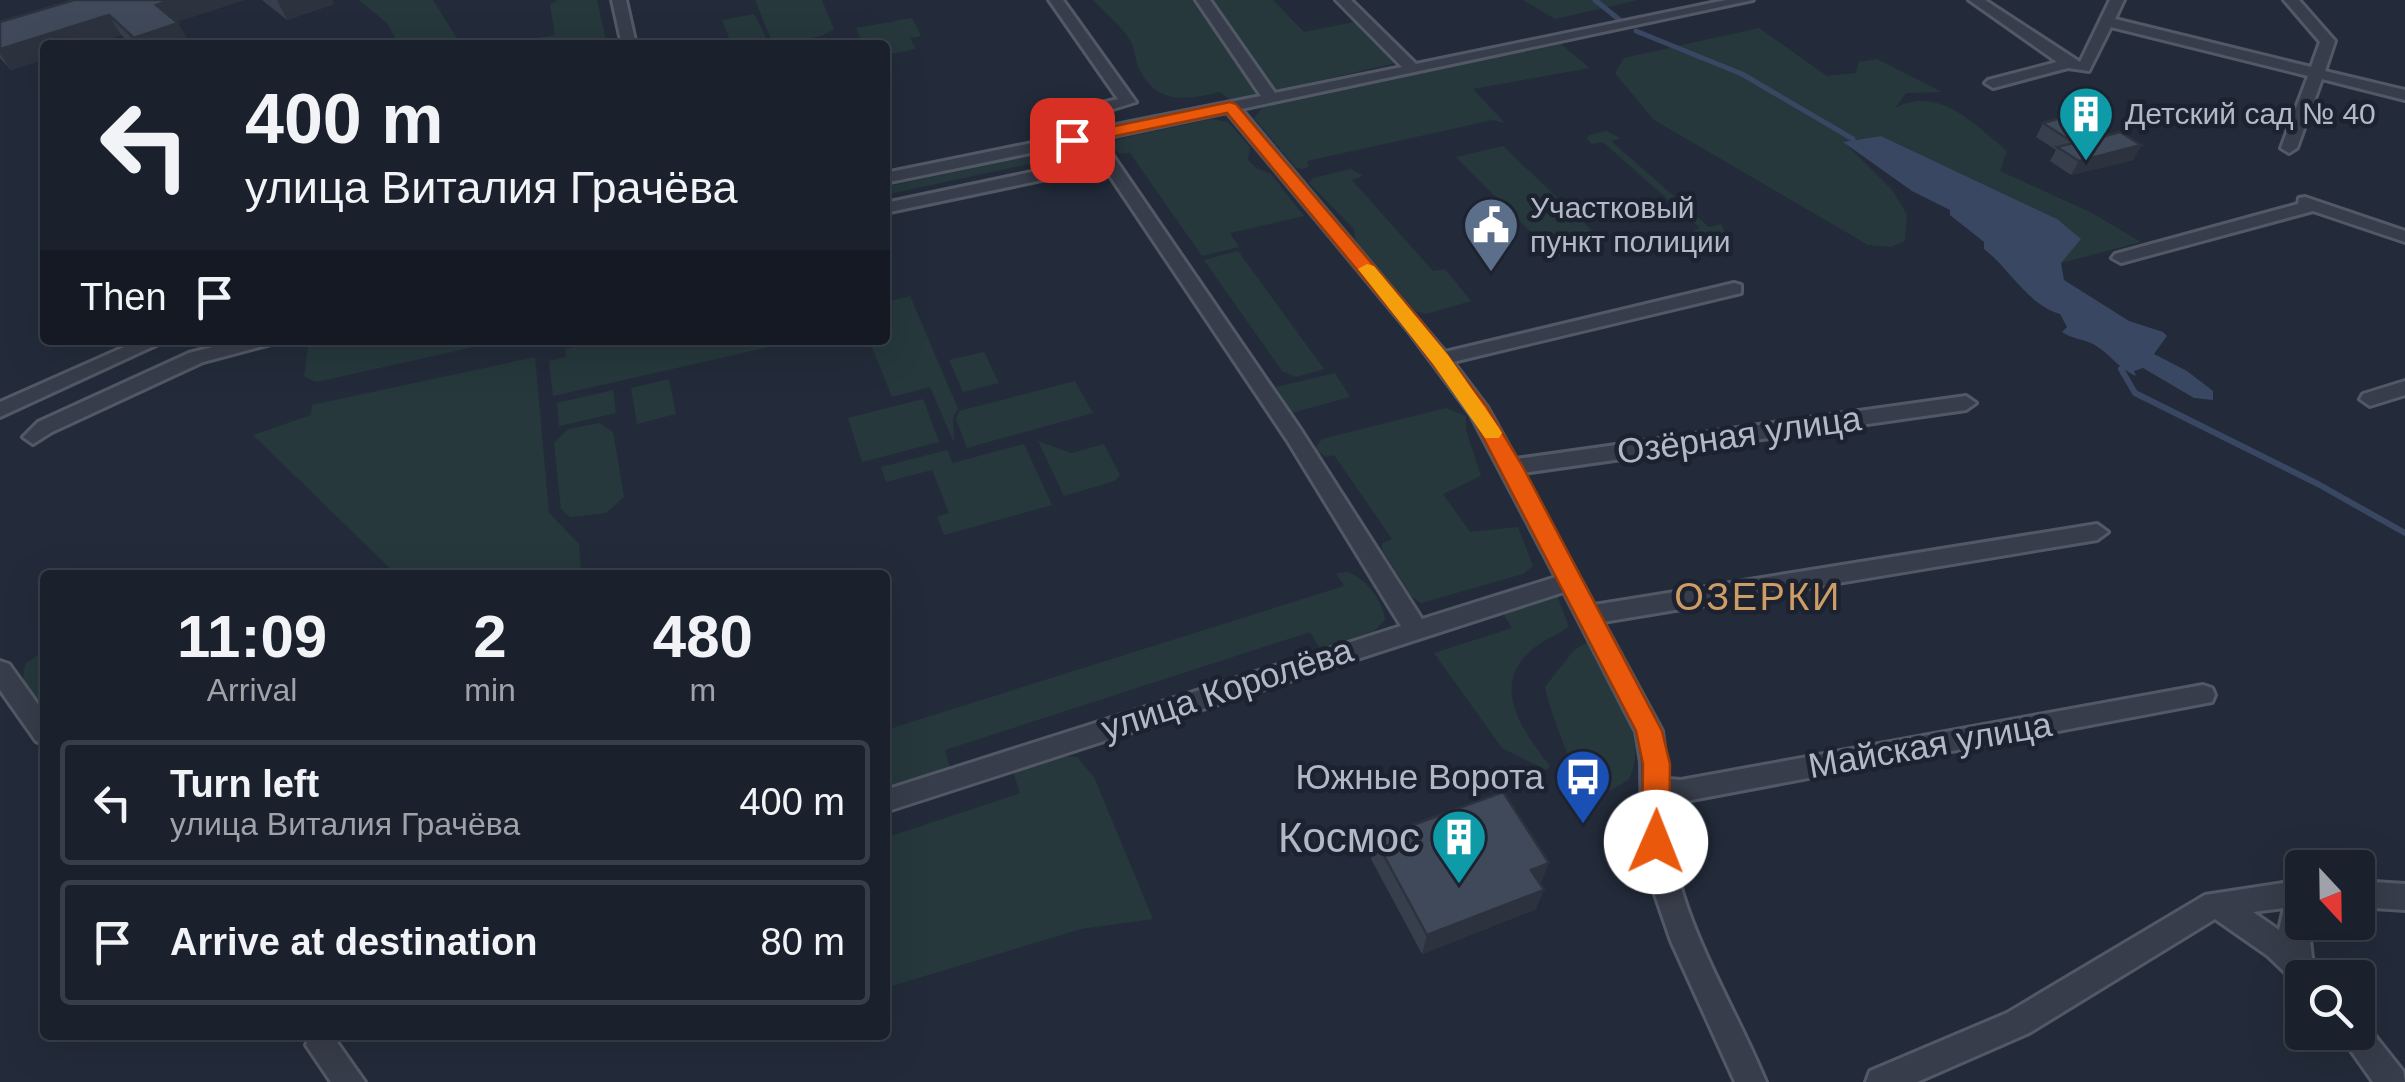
<!DOCTYPE html>
<html lang="en">
<head>
<meta charset="utf-8">
<style>
  body { margin:0; font-family:Arial,sans-serif; background:#272d38; color:#f1f3f6; height:100vh; display:flex; flex-direction:column; font-size:38px; white-space:nowrap }
  * { box-sizing:border-box; margin:0 }
  p { font-size:32px; color:#9fa3a9 }
  .icon { flex:none; width:55px; height:55px; fill:none; stroke:currentColor; stroke-width:2; stroke-linecap:round; stroke-linejoin:round }
  .map { position:relative; flex:1; overflow:hidden }
  .details { position:absolute; left:40px; top:570px; width:850px; height:470px; display:flex; flex-direction:column; background:#1a202c; border-radius:10px; box-shadow:0 10px 40px #0002,0 0 0 2px #383e48 }
  .details>* { flex:none }
  .hud { position:absolute; left:40px; top:40px; width:850px; height:305px; border-radius:10px; box-shadow:0 10px 40px #0002,0 0 0 2px #383e48; background:#1a202c; color:#f1f3f6; overflow:hidden }
  .needle { width:65px; rotate:158deg }
  .fabs { position:absolute; left:2285px; top:850px; display:grid; gap:20px }
  .fabs a { display:grid; place-items:center; width:90px; height:90px; border-radius:10px; background:#1a202c; box-shadow:0 10px 40px #0002,0 0 0 2px #383e48; font-size:50px }
  .pin { position:absolute; display:grid; place-items:center; width:85px; height:85px; color:#fff; margin:-42px; border-radius:20px; box-shadow:0 5px 15px #0006 }
  .me { position:absolute; width:110px; margin:-55px; rotate:1deg; stroke-linejoin:round; filter:drop-shadow(0 0 8px #0008) }
  .turn { display:flex; align-items:center; gap:35px; height:210px; padding:0 40px; font-size:45px }
  .turn .icon { width:130px; height:130px; stroke-width:2.5 }
  .turn b { display:block; font-size:70px; line-height:85px }
  .then { display:flex; align-items:center; height:95px; padding:0 40px; background:#0003; gap:20px; font-size:38px }
  .eta { display:flex; justify-content:space-evenly; align-items:center; height:170px; text-align:center }
  .eta b { font-size:60px; font-weight:800; line-height:70px }
  ul { padding:0; list-style:none }
  li { display:flex; align-items:center; gap:30px; height:125px; margin:0 20px 15px; padding:0 20px; border:5px solid #383e48; border-radius:10px }
  li div { flex:1 }
  li b { display:block; font-size:38px }
  li em { font-style:normal }
  .map>svg:first-child { display:block }
  .green { fill:#26383c }
  .water { fill:#394762 }
  .lines { fill:none; stroke-linecap:round; stroke-linejoin:round }
  .stream-far1 { stroke:#394762; stroke-width:5 }
  .stream { stroke:#394762; stroke-width:6 }
  .minor-casing { stroke:#525865; stroke-width:6 }
  .minor { fill:#373d4a; fill-rule:evenodd }
  .wall { fill:#373f4d }
  .shaded-wall { fill:#2d333e }
  .building { fill:#404959; stroke:#2d333e; stroke-width:2.5 }
  .route { fill:#ea580c; stroke:#983908; stroke-width:2.5 }
  .slow { fill:#f59e0b }
  .labels { text-anchor:middle; stroke-width:9; stroke-linejoin:round; paint-order:stroke }
  .far-poi-label { font-size:30px; fill:#b2b8c6; stroke:#1c222f; text-anchor:start }
  .street-label { font-size:35px; fill:#b2b8c6; stroke:#1c222f }
  .poi-label { font-size:35px; fill:#b2b8c6; stroke:#1c222f; text-anchor:end }
  .neighbourhood-label { font-size:38px; letter-spacing:2.5px; fill:#ce9c65; stroke:#1c222f }
  .near-poi-label { font-size:42px; fill:#b2b8c6; stroke:#1c222f; text-anchor:end }
</style>
</head>
<body>
<div class="map">
<svg width="2405" height="1082" viewBox="0 0 2405 1082">
  <rect width="100%" height="100%" fill="#232b3a"/>
  <g class="green">
    <polygon points="359,0 433,0 461,45 399,45 387,23"/>
    <polygon points="557,0 597,0 607,45 495,45 555,35 550,5"/>
    <path d="M755 0H822L834 29C818 40 790 43 771 39Z"/>
    <path d="M1093 0H1273L1304 32 1360 21 1405 61 1243 98 1229 99 1220 92C1185 101 1154 104 1138 66 1135 59 1135 49 1131 42 1123 27 1105 13 1093 0Z"/>
    <polygon points="1523,0 1638,0 1555,19"/>
    <polygon points="754,14 768,42 781,44 814,40 817,45 732,45 722,20"/>
    <polygon points="912,18 921,36 910,38 916,49 885,55 885,45 864,45 856,28"/>
    <path d="M1759 28 1827 76 1856 73 1859 62 1877 59 1942 92 1906 93 1895 108C1939 85 1974 124 2007 151L2000 171 2092 213 2141 242 2061 263 2057 219 1881 136 1844 142 1893 191 1907 215 1905 241 1891 247 1868 245 1654 120 1615 73 1624 58Z"/>
    <polygon points="1561,44 1590,68 1473,89 1505,123 1493,120 1307,161 1309,166 1303,169 1296,168 1254,118 1262,108"/>
    <polygon points="1212,119 1228,122 1250,147 1248,160 1256,168 1271,174 1304,216 1230,233 1239,247 1202,256 1130,153 1119,154 1111,145 1118,139"/>
    <path d="M1606 131 1621 138 1611 141 1709 227 1721 224 1726 234C1714 240 1701 243 1690 232L1700 228 1603 142 1592 144 1587 139 1589 135Z"/>
    <polygon points="1082,145 1091,153 1080,160 1061,157 885,195 885,187"/>
    <polygon points="1503,146 1606,244 1556,257 1456,157"/>
    <polygon points="1351,169 1363,176 1352,180 1433,271 1445,269 1471,301 1426,314 1415,311 1356,242 1354,229 1309,183 1313,178"/>
    <polygon points="1238,251 1324,369 1296,377 1282,371 1204,260"/>
    <polygon points="885,293 889,301 910,296 958,409 953,417 954,443 930,387 892,397 869,340 885,340"/>
    <polygon points="309,340 506,340 316,382 304,376"/>
    <polygon points="604,340 767,340 769,347 553,396 549,361 566,357 565,349"/>
    <polygon points="984,352 999,383 963,392 949,360"/>
    <polygon points="535,357 549,513 579,544 581,573 397,575 253,435 311,415 312,405"/>
    <polygon points="1335,373 1350,397 1292,413 1276,387"/>
    <polygon points="669,379 676,414 637,424 631,388"/>
    <polygon points="1075,381 1093,413 967,448 956,419 959,411"/>
    <polygon points="613,390 616,413 559,426 557,403"/>
    <polygon points="923,399 939,442 862,462 848,418"/>
    <polygon points="1446,408 1466,416 1466,430 1481,476 1443,494 1470,532 1518,527 1533,566 1523,574 1421,603 1412,597 1382,550 1382,543 1392,539 1334,455 1326,457 1314,449 1322,439"/>
    <polygon points="600,423 613,432 624,497 606,513 570,517 561,509 554,443 568,429"/>
    <polygon points="1038,441 1071,453 1104,444 1120,475 1115,481 1064,496"/>
    <polygon points="1024,444 1052,505 944,535 937,517 949,513 932,470 886,482 881,467 947,450 953,463"/>
    <path d="M1347 572C1365 577 1383 601 1385 620L1374 631 1320 649 1310 632 945 750 950 769 885 789V720L889 729 1344 586 1336 573Z"/>
    <path d="M1548 594 1557 595 1569 627C1560 633 1550 637 1541 643 1485 680 1521 729 1550 766L1546 770 1502 748 1434 653 1512 628 1502 612 1496 614Z"/>
    <path d="M1588 642 1598 654C1615 693 1649 738 1629 779 1618 787 1599 799 1586 790 1577 784 1547 702 1545 687L1574 650Z"/>
    <polygon points="45,650 45,714 22,686 25,664"/>
    <polygon points="1060,756 1077,757 1094,777 1153,919 1081,929 885,988 885,838 1020,793 1013,772"/>
  </g>
  <path class="water" d="M1881 136 2057 219 2081 239 2061 263 2064 280 2129 321 2163 332 2167 336 2154 354 2187 371 2213 391V400L2194 398 2143 368 2134 371 2136 376C2119 369 2111 355 2095 345 2084 339 2072 339 2062 332L2067 327 2060 314C2028 305 2010 269 1984 249V242L1950 215V210L1912 191 1843 142Z"/>
  <g class="lines">
    <g class="stream-far1">
      <polyline points="1595,0 1621,21"/>
      <polyline points="1636,31 1742,74 1853,139"/>
    </g>
    <polyline class="stream" points="2121,369 2135,393 2318,484 2405,533"/>
    <g class="minor-casing">
      <g id="minor">
        <polygon points="612,0 626,0 636,45 622,45"/>
        <path d="M1049 0H1063L1136 102 1097 114 1101 128 1261 96 1196 0H1210L1275 93 1402 67 1336 0H1351L1416 64 1726 0H1753L1241 109 1445 352 1734 283 1741 285V293L1453 362 1487 407 1516 459 1966 396 1976 403 1966 410 1523 473 1594 605 2097 524 2108 532 2097 540 1603 622 1662 731 1668 779 1681 780 2203 685 2212 688 2215 695 2212 702 1681 802 1668 801C1667 904 1728 990 1766 1082H1735L1671 941 1651 883 1642 838 1641 762 1636 732 1564 592 885 812V790L1401 626 1287 440 1104 167 885 213V203L1098 158 1089 141 885 183V173L1086 132 1082 108 1118 99ZM1227 112 1407 329 1471 415 1556 577 1422 619 1301 430 1107 147 1104 138Z"/>
        <polygon points="1969,0 1985,0 2080,62 2110,0 2124,0 2115,19 2311,67 2320,42 2284,0 2299,0 2335,41 2325,71 2405,90 2405,100 2322,79 2297,148 2289,153 2281,148 2308,76 2111,27 2089,71 2068,68 1993,88 1985,83 1988,80 2057,62"/>
        <polygon points="2305,197 2405,231 2405,242 2313,211 2121,263 2112,258 2115,254 2298,204 2299,198"/>
        <polygon points="140,340 167,340 0,417 0,402"/>
        <polygon points="239,340 274,340 271,344 203,362 52,432 33,444 23,437 38,422 189,353"/>
        <polygon points="2405,381 2405,395 2370,406 2360,399 2363,394"/>
        <polygon points="0,661 9,664 45,714 45,745 36,741 0,690"/>
        <path d="M2302 880V922H2308L2312 958 2324 978H2302V989L2268 956 2215 919 2029 1033 1917 1082H1866L1870 1071 2007 1013 2205 895ZM2284 908 2279 930 2253 912Z"/>
        <polygon points="2358,881 2405,884 2405,910 2358,907"/>
        <polygon points="2358,1019 2364,1022 2403,1071 2405,1082 2373,1082 2338,1032 2358,1032"/>
        <polygon points="310,1035 332,1035 365,1082 331,1082 306,1045"/>
      </g>
    </g>
    <use href="#minor" class="minor"/>
  </g>
  <g class="wall">
    <polygon points="74,0 244,0 176,22 190,43 185,45 132,45 121,35 11,70 0,58 0,22"/>
    <polygon points="262,0 332,0 334,4 287,20"/>
    <polygon points="2043,123 2098,138 2141,145 2133,160 2071,175 2050,161 2056,150 2036,137"/>
    <polygon points="1375,839 1541,883 1540,883 1536,909 1422,954 1371,859"/>
  </g>
  <g class="shaded-wall">
    <polygon points="171,0 244,0 168,25 156,5"/>
    <polygon points="277,0 332,0 334,4 287,20"/>
    <polygon points="109,15 121,35 89,45 45,45 45,59 11,70 0,54 0,49"/>
    <polygon points="178,23 190,43 185,45 138,45 134,38"/>
    <polygon points="2141,145 2133,160 2071,175 2079,161"/>
    <polygon points="1549,863 1541,883 1524,890 1531,870"/>
    <polygon points="1544,890 1536,909 1422,954 1427,935"/>
  </g>
  <g class="building">
    <polygon points="74,0 171,0 156,5 178,23 134,38 109,15 0,49 0,22"/>
    <polygon points="2065,117 2098,138 2120,132 2141,145 2079,161 2057,147 2074,143 2043,123"/>
    <polygon points="1503,792 1549,863 1531,870 1544,890 1427,935 1375,839"/>
  </g>
  <polygon class="route" points="1230,102 1236,104 1421,321 1487,407 1523,467 1662,731 1670,764 1669,842 1665,850 1656,854 1646,850 1642,842 1643,764 1636,731 1472,416 1407,330 1227,113 1072,145 1064,140 1072,135"/>
  <polygon class="slow" points="1367,264 1374,266 1448,355 1499,428 1502,433 1499,438 1485,438 1433,364 1358,269"/>
  <defs>
    <g id="building-pin" transform="scale(2.875)"><path d="M0 17L-7.5 6A9.5 9.5 0 1 1 7.5 6Z" fill="#0f9aa8" stroke="#1c222f"/><path d="M-4-6H4V6H1V3H-1V6H-4ZM-2.5-4.3h1.7v1.8h-1.7ZM.8-4.3h1.7v1.8H.8ZM-2.5-1h1.7V.8h-1.7ZM.8-1h1.7V.8H.8Z" fill="#fff"/></g>
    <g id="civic-pin" transform="scale(2.875)"><path d="M0 17L-7.5 6A9.5 9.5 0 1 1 7.5 6Z" fill="#5c6f8a" stroke="#1c222f"/><path d="M-.6-6.5H3V-4.5H.6V-3L4-1V1h2V6H-6V1h2V-1L-.6-3ZM-1.2 2.5V6h2.4V2.5Z" fill="#fff"/></g>
    <g id="bus-pin" transform="scale(2.875)"><path d="M0 17L-7.5 6A9.5 9.5 0 1 1 7.5 6Z" fill="#1a4fb4" stroke="#1c222f"/><path d="M-5-6H5V4H4V6H2V4H-2V6H-4V4H-5ZM-3.5-4V0h7V-4ZM-3.5 1.2v1.5H-2V1.2ZM2 1.2v1.5H3.5V1.2Z" fill="#fff"/></g>
  </defs>
  <g fill-rule="evenodd">
    <use href="#building-pin" x="2086" y="114"/>
    <use href="#civic-pin" x="1491" y="225"/>
    <use href="#bus-pin" x="1583" y="777"/>
    <use href="#building-pin" x="1459" y="837"/>
  </g>
  <g class="labels">
    <g class="far-poi-label">
      <text x="2125" y="124">Детский сад № 40</text>
      <text x="1530" y="218">Участковый<tspan x="1530" dy="34">пункт полиции</tspan></text>
    </g>
    <g class="street-label">
      <text transform="translate(1739 435) rotate(-8)" y="12">Озёрная улица</text>
      <text transform="translate(1227 689) rotate(-18)" y="12">улица Королёва</text>
      <text transform="translate(1930 745) rotate(-10)" y="12">Майская улица</text>
    </g>
    <g class="poi-label">
      <text x="1544" y="789">Южные Ворота</text>
    </g>
    <g class="neighbourhood-label">
      <text x="1758" y="610">ОЗЕРКИ</text>
    </g>
    <g class="near-poi-label">
      <text x="1420" y="852">Космос</text>
    </g>
  </g>
</svg>
<div class="fabs">
<a><svg class="needle" viewBox="-14 -14 28 28"><path d="M0-13l5 13h-10z" fill="#e53935"/><path d="M0 13l5-13h-10z" fill="#9fa3a9"/></svg></a>
<a><svg class="icon" aria-label="search" viewBox="0 0 24 24"><circle cx="10" cy="10" r="6"/><path d="M15 15l6 6"/></svg></a>
</div>
<div class="pin" style="left:1072px;top:140px;background:#d93025"><svg class="icon" aria-label="arrive" viewBox="0 0 24 24"><path d="M6 21V4h12l-3 4 3 4H6"/></svg></div>
<svg class="me" style="left:1656px;top:842px" viewBox="-20 -20 40 40"><circle r="19" fill="#fff"/><path d="M0-13L10 11 0 6-10 11z" fill="#ea580c"/></svg>
<div class="hud">
<div class="turn"><svg class="icon" aria-label="left" viewBox="0 0 24 24"><path d="M17 20v-9H6M10 6l-5 5 5 5"/></svg><div><b>400 m</b>улица Виталия Грачёва</div></div>
<div class="then">Then<svg class="icon" aria-label="arrive" viewBox="0 0 24 24"><path d="M6 21V4h12l-3 4 3 4H6"/></svg></div>
</div>
<section class="details">
<div class="eta">
<div><b>11:09</b><p>Arrival</p></div>
<div><b>2</b><p>min</p></div>
<div><b>480</b><p>m</p></div>
</div>
<ul>
<li><svg class="icon" aria-label="left" viewBox="0 0 24 24"><path d="M17 20v-9H6M10 6l-5 5 5 5"/></svg><div><b>Turn left</b><p>улица Виталия Грачёва</p></div><em>400 m</em></li>
<li><svg class="icon" aria-label="arrive" viewBox="0 0 24 24"><path d="M6 21V4h12l-3 4 3 4H6"/></svg><div><b>Arrive at destination</b></div><em>80 m</em></li>
</ul>
</section>
</div>
</body>
</html>
